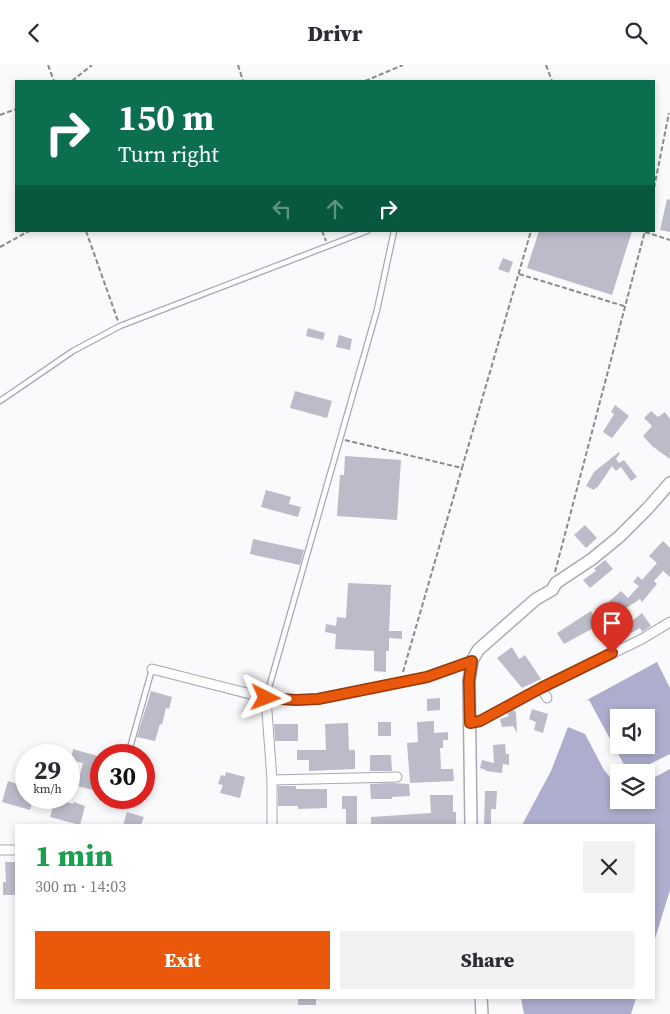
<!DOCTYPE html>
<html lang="en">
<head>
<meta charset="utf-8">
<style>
  body { margin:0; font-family:"Source Serif 4",serif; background:#f2f2f3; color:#2b2b33; height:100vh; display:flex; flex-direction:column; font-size:19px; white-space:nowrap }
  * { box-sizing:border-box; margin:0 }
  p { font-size:16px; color:#7c7c81 }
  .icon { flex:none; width:28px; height:28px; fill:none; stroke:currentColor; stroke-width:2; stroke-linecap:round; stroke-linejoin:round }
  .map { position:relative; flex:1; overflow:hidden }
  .side { position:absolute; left:15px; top:759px; width:640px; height:175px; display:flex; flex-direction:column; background:#fff; border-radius:0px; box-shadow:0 2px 8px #0003 }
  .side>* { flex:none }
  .top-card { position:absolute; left:15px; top:15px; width:640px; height:152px; border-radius:0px; box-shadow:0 2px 8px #0003; background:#0b6e4f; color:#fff; overflow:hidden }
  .tools { position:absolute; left:610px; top:644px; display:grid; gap:10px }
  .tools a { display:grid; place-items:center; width:45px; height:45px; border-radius:0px; background:#fff; box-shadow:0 2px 8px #0003; font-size:25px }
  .speed { position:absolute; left:15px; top:679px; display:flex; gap:10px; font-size:25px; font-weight:700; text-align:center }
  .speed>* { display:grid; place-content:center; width:65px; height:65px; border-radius:50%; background:#fff; box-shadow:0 2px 8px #0003; line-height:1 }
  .speed small { font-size:12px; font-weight:400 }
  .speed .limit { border:8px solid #d22; background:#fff; color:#111 }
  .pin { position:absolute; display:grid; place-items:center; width:42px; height:42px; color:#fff; margin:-51px -21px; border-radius:50% 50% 50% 0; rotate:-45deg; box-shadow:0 0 5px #0007 }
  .pin .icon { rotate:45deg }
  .me { position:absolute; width:55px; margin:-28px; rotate:93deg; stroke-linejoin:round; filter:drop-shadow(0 0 4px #0008) }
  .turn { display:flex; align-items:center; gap:18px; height:105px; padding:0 20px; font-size:22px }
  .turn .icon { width:65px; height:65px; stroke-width:2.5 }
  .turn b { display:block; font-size:35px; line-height:42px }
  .lanes { display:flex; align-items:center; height:48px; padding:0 20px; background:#0003; justify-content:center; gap:25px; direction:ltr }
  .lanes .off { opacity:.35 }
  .round { display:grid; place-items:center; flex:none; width:52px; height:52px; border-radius:0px; background:#f2f2f3 }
  .headline { display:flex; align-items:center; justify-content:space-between; height:85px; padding:0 20px }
  h1 { font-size:30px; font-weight:800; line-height:38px; color:#1e9e55 }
  .primary-button { display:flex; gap:10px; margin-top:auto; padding:10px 20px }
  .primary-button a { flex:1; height:58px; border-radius:0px; background:#ea580c; color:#fff; font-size:20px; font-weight:800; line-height:58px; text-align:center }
  .primary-button a+a { background:#f2f2f3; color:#2b2b33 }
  header { display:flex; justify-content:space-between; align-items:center; height:65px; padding:0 20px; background:#fff; font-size:22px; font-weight:800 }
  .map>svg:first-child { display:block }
  .water { fill:#adadcd; fill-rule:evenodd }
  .building { fill:#bbbbca }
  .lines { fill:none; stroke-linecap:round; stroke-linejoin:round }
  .service-casing { stroke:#a8a8b6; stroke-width:7 }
  .minor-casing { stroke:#a8a8b6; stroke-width:11 }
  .tertiary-casing { stroke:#a8a8b6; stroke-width:14 }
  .path { stroke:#8a8a8e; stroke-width:2; stroke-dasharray:5 2.5; stroke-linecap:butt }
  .service { stroke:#fff; stroke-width:4.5 }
  .minor { stroke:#fff; stroke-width:9 }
  .tertiary { stroke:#fff; stroke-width:11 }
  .route-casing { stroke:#983908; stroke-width:12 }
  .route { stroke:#ea580c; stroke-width:9 }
</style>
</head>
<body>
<header><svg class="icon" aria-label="back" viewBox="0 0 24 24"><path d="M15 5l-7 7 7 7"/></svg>Drivr<svg class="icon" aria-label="search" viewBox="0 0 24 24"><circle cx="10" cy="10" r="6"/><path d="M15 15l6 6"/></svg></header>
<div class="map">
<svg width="670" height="949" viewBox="0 0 670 949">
  <rect width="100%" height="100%" fill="#fafafd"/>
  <g class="water">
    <path d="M657 597 670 623V689L634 707H628L589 635 585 636ZM619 652H646V680H619Z"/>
    <polygon points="568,662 585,669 604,705 619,723 619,735 646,735 646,717 670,704 670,825 654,877 654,760 522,760 551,706"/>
    <polygon points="521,933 521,932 636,933 631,949 524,949"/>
  </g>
  <g class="building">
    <polygon points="667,134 670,135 670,167 660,165"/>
    <polygon points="539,166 632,166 612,230 527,203"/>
    <polygon points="503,193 513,197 509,208 498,204"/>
    <polygon points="308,263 325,268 323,275 306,271"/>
    <polygon points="339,270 352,274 350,285 336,282"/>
    <polygon points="295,326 332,336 327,353 290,343"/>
    <polygon points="615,340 629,351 612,373 603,367 614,349 611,347"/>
    <polygon points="651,346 658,352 665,347 670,354 670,394 652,381 643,371 652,361 644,353"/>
    <polygon points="619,387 620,388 616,394 619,398 624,395 637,412 631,416 621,402 616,406 612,401 597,423 596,422 594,425 586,421 594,407"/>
    <polygon points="345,391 401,395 397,455 337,451 340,410 344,410"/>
    <polygon points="266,425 291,432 289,439 301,442 298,452 261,442"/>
    <polygon points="585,460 597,473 586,483 574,470"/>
    <polygon points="253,474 304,485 300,500 250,489"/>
    <polygon points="663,476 670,483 670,512 663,506 654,516 657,519 642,537 640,534 611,553 603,542 621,526 628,533 639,521 633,517 638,511 642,515 657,498 649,491"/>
    <polygon points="605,495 613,504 590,523 583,515 596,506 594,504"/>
    <polygon points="348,518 391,520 389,566 402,566 402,574 389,573 389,586 386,586 386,607 374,606 374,586 335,584 336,569 325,567 326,559 336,561 337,552 346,553"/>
    <polygon points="591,546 599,560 564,579 557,568"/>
    <polygon points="642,548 651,561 642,567 640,563 626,571 621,565"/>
    <polygon points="512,582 519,594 525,590 541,614 522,623 497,593"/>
    <polygon points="151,626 172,632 169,644 166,643 162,660 160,659 155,676 137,672"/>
    <polygon points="440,633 440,645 427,646 427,634"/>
    <polygon points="532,644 548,649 543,668 534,665 536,657 529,654"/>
    <polygon points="514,645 516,648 517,668 513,661 502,662 500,654 509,651 507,648"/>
    <polygon points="434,656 434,668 448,667 448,675 443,675 443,683 440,683 441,704 453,704 454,716 410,718 407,678 418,677 417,657"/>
    <rect x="378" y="657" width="13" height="14"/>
    <polygon points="348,658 349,685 355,685 355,704 309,706 309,695 297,695 297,685 326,685 325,659"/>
    <polygon points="274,659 298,659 298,676 275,676"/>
    <polygon points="505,679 506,689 509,689 509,700 503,699 502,708 486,706 486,705 480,703 482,695 494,698 493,680"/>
    <polygon points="73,684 101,692 101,727 77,721 83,698 71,695"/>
    <polygon points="370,690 391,690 392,706 370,706"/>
    <polygon points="226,707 245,712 240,733 220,728 223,720 218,719 221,710 225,711"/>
    <polygon points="8,716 26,722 26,732 34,732 30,745 2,737"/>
    <polygon points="392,718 409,719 410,731 392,732 392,734 371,734 370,719"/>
    <polygon points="278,721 296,721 296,724 327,724 327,743 298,744 298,741 278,741"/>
    <polygon points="485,726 497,726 496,744 491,744 491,760 484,760"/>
    <polygon points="430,730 453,730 453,747 456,747 456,760 371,760 371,752 431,748"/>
    <polygon points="342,731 357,731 357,759 346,760 346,744 342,744"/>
    <polygon points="55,734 73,739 74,737 85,741 80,760 50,752"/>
    <polygon points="127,747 144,752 141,760 123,760"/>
    <polygon points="5,797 16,797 16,830 3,830 3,817 6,817"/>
    <rect x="298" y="932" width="18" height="8"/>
  </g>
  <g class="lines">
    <g class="service-casing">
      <g id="service">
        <polyline points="0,336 73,286 120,261 367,166"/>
        <polyline points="266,633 377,245 394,166"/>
        <polyline points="128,690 152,604"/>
        <polyline points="115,735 115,732"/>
      </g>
    </g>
    <g class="minor-casing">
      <g id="minor">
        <polyline points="152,604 266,633 295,635 318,634 427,612 472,596"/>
        <polyline points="541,623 547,633"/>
        <polyline points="266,633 272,715 272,760"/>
        <polyline points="470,658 480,656 541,623 642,574 670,557"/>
        <polyline points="272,715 397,712"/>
        <polyline points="0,785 16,785"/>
      </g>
    </g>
    <g class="tertiary-casing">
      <g id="tertiary">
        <polyline points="471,760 469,616 472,596 478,585 536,534 552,525 556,518 592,494 619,472 648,443 670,418"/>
        <polyline points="481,932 482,949"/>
      </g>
    </g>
    <g class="path">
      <polyline points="48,0 54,16"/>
      <polyline points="238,0 243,16"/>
      <polyline points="546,0 552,16"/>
      <polyline points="72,16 92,0"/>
      <polyline points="365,16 403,0"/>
      <polyline points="0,50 16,44"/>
      <polyline points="654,123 669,48"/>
      <polyline points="86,166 118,256"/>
      <polyline points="322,166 326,176"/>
      <polyline points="645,167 670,175"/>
      <polyline points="0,182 29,166"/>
      <polyline points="519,209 624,241"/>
      <polyline points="345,375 462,403 531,166"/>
      <polyline points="555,507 645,166"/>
      <polyline points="403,607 462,403"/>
    </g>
    <use href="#service" class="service"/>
    <use href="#minor" class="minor"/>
    <use href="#tertiary" class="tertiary"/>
  </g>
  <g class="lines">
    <g class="route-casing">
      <polyline id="route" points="266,633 296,635 318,634 427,612 472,596 469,616 470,658 480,656 541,623 612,588"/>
    </g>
    <use href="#route" class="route"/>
  </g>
</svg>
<div class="tools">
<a><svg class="icon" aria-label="sound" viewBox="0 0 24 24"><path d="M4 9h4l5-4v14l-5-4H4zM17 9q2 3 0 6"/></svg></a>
<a><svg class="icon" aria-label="layers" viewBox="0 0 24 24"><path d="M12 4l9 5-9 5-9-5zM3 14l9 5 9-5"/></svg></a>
</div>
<div class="speed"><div>29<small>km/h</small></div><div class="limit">30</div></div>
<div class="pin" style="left:612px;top:588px;background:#d93025"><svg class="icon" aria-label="arrive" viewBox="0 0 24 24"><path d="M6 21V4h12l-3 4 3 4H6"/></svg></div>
<svg class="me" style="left:266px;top:633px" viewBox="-20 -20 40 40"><path d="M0-17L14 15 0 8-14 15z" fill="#ea580c" stroke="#fff" stroke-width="4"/></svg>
<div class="top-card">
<div class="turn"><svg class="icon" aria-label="right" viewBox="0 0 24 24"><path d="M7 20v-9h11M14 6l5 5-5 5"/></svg><div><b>150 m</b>Turn right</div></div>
<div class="lanes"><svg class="icon off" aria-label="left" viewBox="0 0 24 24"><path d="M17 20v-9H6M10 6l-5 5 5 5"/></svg><svg class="icon off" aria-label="ahead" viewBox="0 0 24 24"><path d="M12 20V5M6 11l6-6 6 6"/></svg><svg class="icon" aria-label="right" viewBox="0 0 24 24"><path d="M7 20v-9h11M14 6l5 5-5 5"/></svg></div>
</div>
<section class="side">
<div class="headline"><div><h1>1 min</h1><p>300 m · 14:03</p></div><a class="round"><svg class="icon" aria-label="close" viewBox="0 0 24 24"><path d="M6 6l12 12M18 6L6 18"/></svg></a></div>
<div class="primary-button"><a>Exit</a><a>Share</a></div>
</section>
</div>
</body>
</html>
